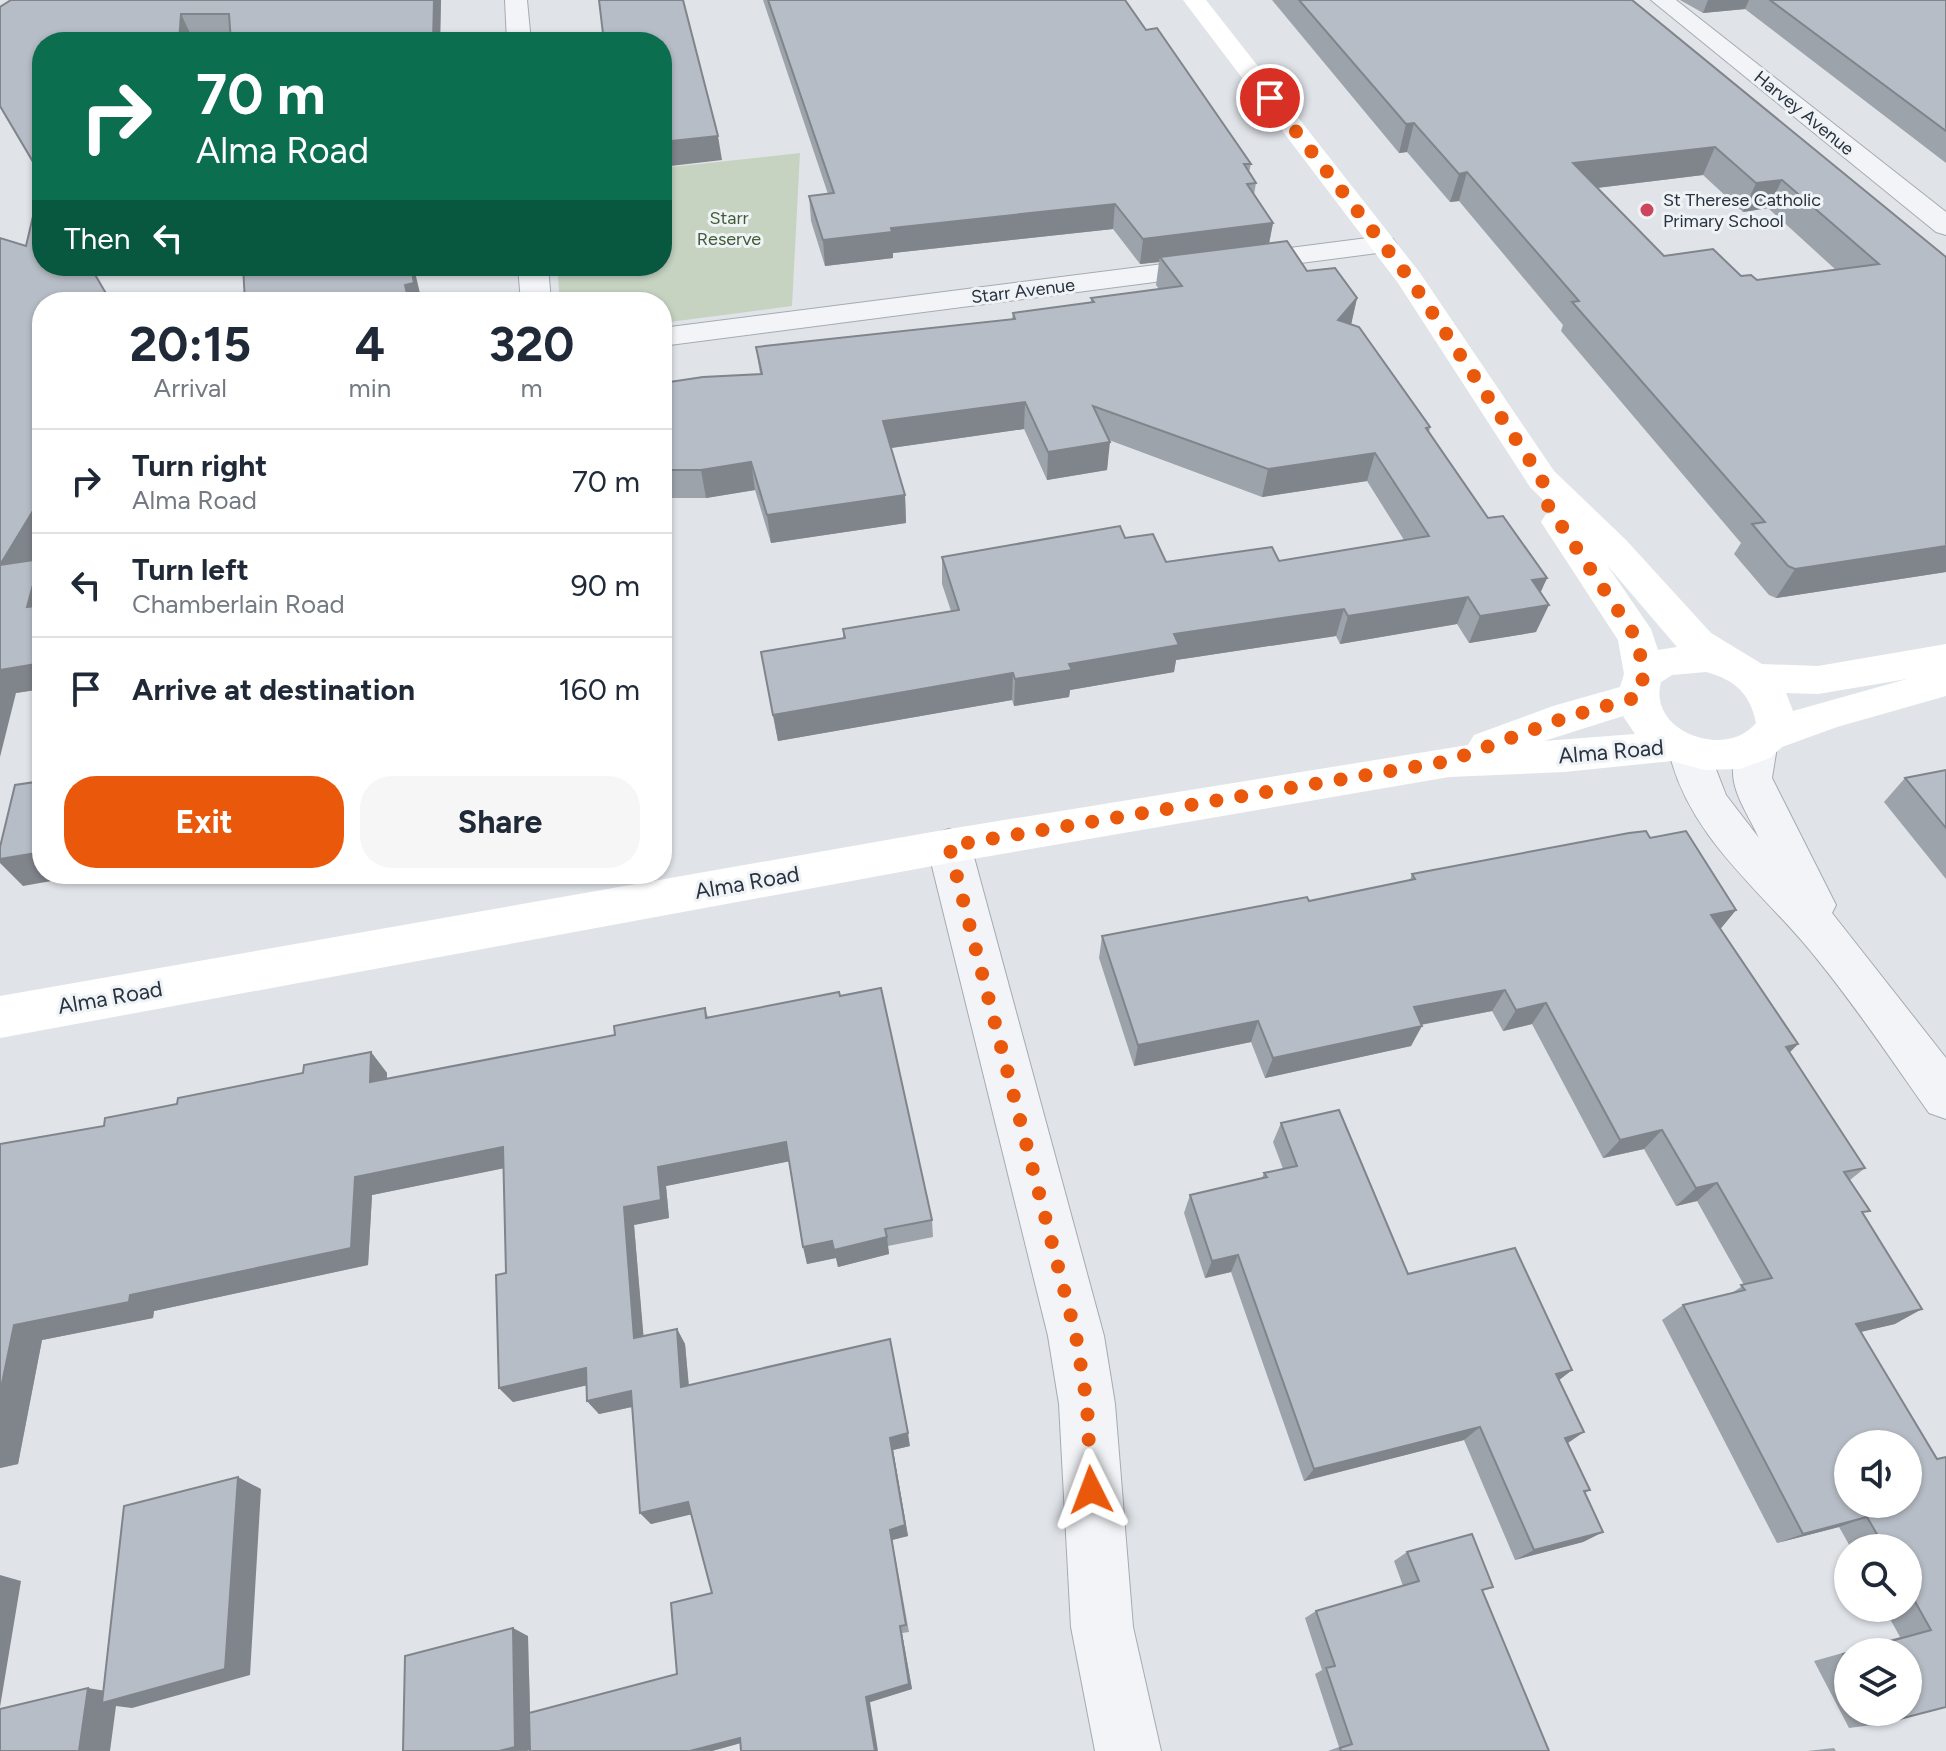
<!DOCTYPE html>
<html lang="en">
<head>
<meta charset="utf-8">
<style>
  body { margin:0; font-family:Figtree,sans-serif; background:#f6f6f7; color:#1f2937; height:100vh; display:flex; flex-direction:column; font-size:30px; white-space:nowrap }
  * { box-sizing:border-box; margin:0 }
  p { font-size:26px; color:#747a83 }
  .icon { flex:none; width:44px; height:44px; fill:none; stroke:currentColor; stroke-width:2; stroke-linecap:round; stroke-linejoin:round }
  .map { position:relative; flex:1; overflow:hidden }
  .drawer { position:absolute; left:32px; top:292px; width:640px; height:592px; display:flex; flex-direction:column; background:#fff; border-radius:32px; box-shadow:0 2px 6px #0004 }
  .drawer>* { flex:none }
  .banner { position:absolute; left:32px; top:32px; width:640px; height:244px; border-radius:32px; box-shadow:0 2px 6px #0004; background:#0b6e4f; color:#fff; overflow:hidden }
  .controls { position:absolute; left:1834px; top:1430px; display:grid; gap:16px }
  .controls a { display:grid; place-items:center; width:88px; height:88px; border-radius:50%; background:#fff; box-shadow:0 2px 6px #0004; font-size:40px }
  .pin { position:absolute; display:grid; place-items:center; width:68px; height:68px; color:#fff; margin:-34px; border:4px solid #fff; border-radius:50%; box-shadow:0 2px 8px #0007 }
  .me { position:absolute; width:88px; margin:-44px; rotate:357deg; stroke-linejoin:round; filter:drop-shadow(0 0 6px #0008) }
  .turn { display:flex; align-items:center; gap:28px; height:168px; padding:0 32px; font-size:36px }
  .turn .icon { width:104px; height:104px; stroke-width:2.5 }
  .turn b { display:block; font-size:56px; line-height:68px }
  .then { display:flex; align-items:center; height:76px; padding:0 32px; background:#0003; gap:16px; font-size:30px }
  .eta { display:flex; justify-content:space-evenly; align-items:center; height:136px; text-align:center }
  .eta b { font-size:48px; font-weight:700; line-height:56px }
  .primary-button { display:flex; gap:16px; margin-top:auto; padding:16px 32px }
  .primary-button a { flex:1; height:92px; border-radius:32px; background:#ea580c; color:#fff; font-size:32px; font-weight:700; line-height:92px; text-align:center }
  .primary-button a+a { background:#f6f6f7; color:#1f2937 }
  ul { padding:0; list-style:none }
  li { display:flex; align-items:center; gap:24px; height:104px; padding:0 32px; border-top:2px solid #e0e1e3 }
  li div { flex:1 }
  li b { display:block; font-size:30px }
  li em { font-style:normal }
  .map>svg:first-child { display:block }
  .green { fill:#c6d3c1 }
  .lines { fill:none; stroke-linecap:round; stroke-linejoin:round }
  .street-casing { stroke:#a5abb3; stroke-width:2 }
  .street { fill:#f2f4f7; fill-rule:evenodd }
  .secondary { fill:#fff; fill-rule:evenodd }
  .wall { fill:#9da3aa; fill-rule:evenodd }
  .shaded-wall { fill:#80848b }
  .building { fill:#b7bdc6; stroke:#80848b; stroke-width:2; fill-rule:evenodd }
  .route { stroke:#ea580c; stroke-width:14; stroke-dasharray:0 25.2 }
  .poi-dot { fill:#ce4560; stroke:#eff3f6; stroke-width:3 }
  .labels { text-anchor:middle; stroke-width:6; stroke-linejoin:round; paint-order:stroke }
  .far-street-label { font-size:18px; fill:#283240; stroke:#eff3f6 }
  .far-poi-label { font-size:18px; fill:#283240; stroke:#eff3f6; text-anchor:start }
  .far-park-label { font-size:18px; fill:#3f5c36; stroke:#eff3f6 }
  .street-label { font-size:22px; fill:#283240; stroke:#eff3f6 }
</style>
</head>
<body>
<div class="map">
<svg width="1946" height="1751" viewBox="0 0 1946 1751">
  <rect width="100%" height="100%" fill="#e0e4e9"/>
  <polygon class="green" points="800,153 792,306 662,323 662,302 560,302 557,266 662,266 662,168"/>
  <g class="lines">
    <g class="street-casing">
      <g id="street">
        <polygon points="505,0 527,0 531,42 507,42"/>
        <polygon points="1651,0 1676,0 1946,212 1946,235 1936,232"/>
        <polygon points="1383,236 1393,239 1397,245 1393,251 662,346 662,328"/>
        <polygon points="518,266 548,266 551,302 521,302"/>
        <path d="M1757 732 1771 736 1777 747 1772 778 1836 905 1832 913 1946 1058V1119L1929 1113C1892 1061 1857 1008 1817 959 1763 891 1690 840 1669 752L1675 741 1690 737 1705 741 1726 795 1759 838C1741 800 1720 778 1743 736Z"/>
        <polygon points="949,829 964,834 971,846 1104,1336 1115,1404 1133,1627 1161,1751 1095,1751 1071,1627 1059,1404 1048,1336 927,846 934,834"/>
      </g>
    </g>
    <use href="#street" class="street"/>
    <path class="secondary" d="M1183 0H1206L1420 273 1554 471 1626 540 1711 633 1762 664 1818 666 1946 644V696L1837 727 1782 747 1770 758 1740 769 1704 770 1672 761 1564 772 1449 777 949 863 0 1038V996L949 829 1468 745 1474 735 1553 706 1620 687 1624 674 1618 640 1541 522 1546 514 1555 512 1530 487 1398 283ZM1607 565 1677 647 1658 650 1651 629ZM1706 672C1735 680 1750 693 1756 723 1726 760 1647 732 1661 682L1672 675ZM1907 679 1793 711 1786 693 1818 694ZM1623 716 1635 734 1544 741Z"/>
  </g>
  <g class="wall">
    <polygon points="441,0 440,42 231,42 231,36 191,35 190,42 42,42 42,266 35,560 40,559 42,563 42,689 16,693 26,246 42,178 0,7"/>
    <polygon points="763,0 1125,0 1146,30 1251,164 1249,172 1256,183 1254,195 1273,223 1269,244 1307,271 1357,298 1351,324 1430,427 1429,433 1488,518 1547,578 1540,592 1536,632 1469,643 1457,624 1340,644 1336,636 1176,660 1174,672 1070,690 1069,697 1014,706 1012,700 778,741 761,652 843,638 843,629 951,611 942,584 942,557 1125,538 1166,562 1279,561 1404,540 1367,481 1262,497 1109,440 1107,470 1047,480 1024,429 891,448 905,495 906,523 771,543 755,490 706,498 662,498 662,383 760,374 756,347 1012,319 1013,313 1091,303 1091,298 1159,289 1156,285 1159,262 1140,264 1113,229 893,253 893,258 825,266 811,221 809,196 828,194"/>
    <path d="M1272 0H1632L1946 257V572L1776 598 1769 595 1734 554 1741 543 1561 331 1563 325 1459 201 1450 202 1407 152 1399 153ZM1703 175 1743 212 1768 208 1836 270 1757 280 1664 256 1597 188Z"/>
    <polygon points="1680,0 1946,0 1946,163 1745,9 1703,13"/>
    <polygon points="1946,770 1946,879 1884,802 1905,778"/>
    <path d="M1650 838 1736 910 1720 929 1798 1044 1790 1052 1865 1168 1850 1180 1864 1215 1895 1324 1860 1332 1937 1459 1946 1707 1880 1724 1849 1728 1814 1661 1900 1637 1884 1608H1908V1548H1851L1839 1527 1777 1543 1662 1320 1683 1305 1730 1294 1744 1285 1697 1201 1676 1206 1644 1149 1603 1158 1532 1024 1503 1031 1492 1011 1421 1025 1411 1046 1265 1078 1251 1042 1134 1066 1099 958 1102 936 1309 901 1410 880 1412 874ZM1848 1652H1908V1712H1848Z"/>
    <polygon points="840,996 932,1220 933,1237 888,1246 889,1254 838,1267 836,1258 807,1264 789,1161 666,1186 669,1218 634,1225 643,1336 677,1329 685,1344 689,1386 910,1446 893,1450 908,1536 892,1540 909,1632 902,1633 912,1689 741,1743 712,1751 530,1751 528,1636 530,1713 677,1674 712,1593 691,1514 651,1524 640,1513 632,1407 599,1414 587,1401 587,1385 513,1402 499,1388 506,1273 503,1168 372,1195 368,1265 154,1311 153,1318 42,1340 18,1464 0,1468 0,1144 104,1126 177,1104 303,1073 371,1052 387,1073 387,1079 615,1035 705,1008 708,1017"/>
    <polygon points="1281,1123 1408,1274 1572,1370 1559,1380 1568,1443 1590,1490 1585,1493 1603,1532 1583,1542 1515,1560 1464,1440 1304,1481 1231,1272 1205,1278 1184,1213 1190,1195 1262,1178 1264,1173 1283,1169 1273,1142"/>
    <polygon points="1407,1552 1483,1592 1549,1751 1328,1751 1339,1747 1315,1674 1322,1670 1305,1618 1316,1611 1403,1586 1394,1561"/>
    <polygon points="1834,1748 1836,1751 1807,1751"/>
  </g>
  <g class="shaded-wall">
    <polygon points="434,0 441,0 440,42 433,42"/>
    <polygon points="1708,0 1749,0 1745,9 1703,13"/>
    <polygon points="181,14 191,35 190,42 179,42"/>
    <polygon points="1414,123 1407,152 1399,153 1406,124"/>
    <polygon points="718,136 722,160 662,167 662,142"/>
    <polygon points="1715,147 1703,175 1563,192 1573,163"/>
    <polygon points="1467,172 1459,201 1450,202 1459,174"/>
    <polygon points="1782,180 1768,208 1743,212 1756,183"/>
    <polygon points="1115,204 1113,229 893,253 893,258 825,266 823,240 891,228"/>
    <polygon points="1273,223 1268,248 1160,257 1159,262 1140,264 1143,239"/>
    <polygon points="411,266 427,266 427,271 415,272 422,302 409,302 405,285"/>
    <polygon points="1357,298 1351,325 1338,320"/>
    <polygon points="1025,402 1024,429 884,449 883,421"/>
    <polygon points="1110,442 1107,470 1047,480 1048,452"/>
    <polygon points="1375,453 1367,481 1262,497 1268,469"/>
    <polygon points="751,462 755,490 706,498 701,470"/>
    <polygon points="905,495 906,523 771,543 767,515"/>
    <polygon points="42,496 42,548 18,589 0,565"/>
    <polygon points="1946,546 1946,572 1776,598 1795,569"/>
    <polygon points="40,559 42,563 42,627 27,607"/>
    <polygon points="1547,578 1535,605 1532,580"/>
    <polygon points="1468,597 1457,624 1340,644 1348,616"/>
    <polygon points="1549,605 1536,632 1469,643 1480,616"/>
    <polygon points="1344,609 1336,636 1176,660 1174,672 1070,690 1069,697 1014,706 1015,679 1174,634"/>
    <polygon points="42,663 42,689 16,693 0,757 0,670"/>
    <polygon points="1013,673 1012,700 778,741 773,715"/>
    <polygon points="42,852 42,874 91,874 23,886 0,863 0,859"/>
    <polygon points="1736,910 1718,932 1711,915"/>
    <polygon points="1505,990 1492,1011 1403,1028 1414,1007"/>
    <polygon points="1546,1003 1532,1024 1503,1031 1516,1010"/>
    <polygon points="1258,1021 1251,1042 1134,1066 1138,1045"/>
    <polygon points="1422,1026 1411,1046 1265,1078 1273,1058"/>
    <polygon points="1798,1044 1777,1065 1786,1047"/>
    <polygon points="371,1052 387,1073 386,1103 370,1082"/>
    <polygon points="1662,1130 1644,1149 1603,1158 1620,1140"/>
    <polygon points="786,1142 791,1161 666,1186 669,1218 634,1225 645,1353 634,1338 624,1207 658,1167"/>
    <polygon points="503,1147 515,1166 372,1195 368,1265 154,1311 153,1318 42,1340 18,1464 0,1468 0,1393 14,1325 130,1295 355,1177"/>
    <polygon points="1717,1183 1697,1201 1676,1206 1696,1188"/>
    <polygon points="887,1237 889,1254 838,1267 836,1258 807,1264 803,1247 832,1241"/>
    <polygon points="1238,1255 1231,1272 1205,1278 1212,1261"/>
    <polygon points="1922,1309 1895,1324 1830,1339 1856,1324"/>
    <polygon points="677,1329 685,1344 690,1401 681,1387"/>
    <polygon points="586,1368 597,1383 513,1402 499,1388"/>
    <polygon points="1572,1370 1554,1384 1556,1374"/>
    <polygon points="631,1391 641,1405 599,1414 587,1401"/>
    <polygon points="1480,1427 1464,1440 1304,1481 1314,1469"/>
    <polygon points="1584,1432 1565,1445 1565,1438"/>
    <polygon points="908,1433 910,1446 893,1450 908,1536 892,1540 909,1632 890,1530 890,1438"/>
    <polygon points="238,1477 261,1489 250,1675 132,1708 116,1706 110,1751 79,1751 88,1688 118,1693"/>
    <polygon points="688,1502 697,1513 651,1524 640,1513"/>
    <polygon points="1867,1517 1839,1527 1777,1543 1803,1534"/>
    <polygon points="1603,1532 1583,1542 1515,1560 1534,1550"/>
    <polygon points="0,1575 21,1581 0,1707"/>
    <polygon points="900,1626 902,1633 912,1689 870,1702 878,1751 875,1751 866,1697"/>
    <polygon points="513,1628 528,1636 531,1750 527,1751 499,1751"/>
    <polygon points="740,1738 748,1741 712,1751 690,1751"/>
  </g>
  <g class="building">
    <polygon points="11,0 434,0 433,42 231,42 229,14 181,14 179,42 42,42 42,177 0,106 0,7"/>
    <polygon points="599,0 683,0 718,136 662,142 662,42 604,42"/>
    <polygon points="768,0 1125,0 1146,30 1157,28 1251,164 1244,164 1256,183 1247,184 1273,223 1143,239 1115,204 891,228 892,232 823,240 809,196 834,193"/>
    <path d="M1299 0H1632L1946 257V546L1795 569 1788 566 1752 524 1765 522 1572 302 1579 301 1467 172 1459 174 1414 123 1406 124ZM1715 147 1756 183 1782 180 1879 264 1757 280 1751 275 1741 276 1713 249 1664 256 1573 163Z"/>
    <polygon points="1770,0 1946,0 1946,131"/>
    <polygon points="42,178 42,266 90,266 111,302 42,302 42,496 0,565 40,559 27,607 42,605 42,663 0,670 0,238 26,246"/>
    <polygon points="1287,241 1307,271 1335,268 1357,298 1338,320 1359,327 1430,427 1426,428 1488,518 1503,516 1547,578 1532,580 1549,605 1480,616 1468,597 1348,616 1344,609 1174,634 1179,645 1069,664 1072,670 1015,679 1013,673 773,715 761,652 845,638 843,629 959,610 942,557 1120,526 1125,538 1153,534 1166,562 1272,547 1279,561 1429,536 1375,453 1268,469 1093,406 1110,442 1048,452 1025,402 883,421 905,495 767,515 751,462 701,470 662,470 662,383 703,377 762,374 756,347 1015,319 1013,313 1094,302 1091,298 1182,286 1160,257"/>
    <polygon points="243,266 411,266 414,283 405,285 409,302 245,302"/>
    <polygon points="1946,770 1946,828 1905,778"/>
    <polygon points="42,781 42,852 0,859 0,847 15,785"/>
    <path d="M1646 831 1650 838 1686 831 1736 910 1711 915 1798 1044 1786 1047 1865 1168 1844 1172 1870 1211 1862 1212 1922 1309 1856 1324 1937 1459 1946 1457V1707L1880 1724 1873 1712H1908V1652H1851L1931 1630 1908 1589V1548H1885L1867 1517 1803 1534 1683 1305 1745 1290 1741 1285 1772 1278 1717 1183 1696 1188 1662 1130 1620 1140 1546 1003 1516 1010 1505 990 1414 1007 1422 1026 1273 1058 1258 1021 1138 1045 1102 936 1307 897 1309 901 1415 879 1412 874 1629 833ZM1848 1444H1908V1504H1848Z"/>
    <polygon points="881,988 932,1220 885,1229 887,1237 834,1250 832,1241 803,1247 786,1142 658,1167 661,1200 624,1207 634,1338 677,1329 681,1387 890,1339 908,1433 890,1438 905,1525 890,1530 906,1625 900,1626 909,1684 866,1697 875,1751 741,1751 740,1738 690,1751 530,1751 529,1713 677,1674 671,1603 712,1593 688,1502 640,1513 631,1391 587,1401 586,1368 499,1388 496,1275 506,1273 503,1147 355,1177 351,1248 130,1295 129,1302 14,1325 0,1393 0,1144 104,1126 105,1118 177,1104 178,1098 303,1073 304,1065 371,1052 370,1082 615,1035 614,1026 705,1008 706,1018 839,992 840,996"/>
    <polygon points="1339,1110 1408,1274 1515,1248 1572,1370 1556,1374 1584,1432 1565,1438 1590,1490 1584,1491 1603,1532 1534,1550 1480,1427 1314,1469 1238,1255 1212,1261 1190,1195 1267,1177 1264,1173 1297,1166 1281,1123"/>
    <polygon points="238,1477 225,1669 102,1703 124,1506"/>
    <polygon points="1472,1534 1493,1587 1482,1590 1549,1751 1341,1751 1340,1748 1352,1744 1326,1668 1335,1666 1316,1611 1419,1581 1407,1552"/>
    <polygon points="513,1628 515,1747 499,1751 403,1751 405,1656"/>
    <polygon points="1848,1653 1848,1664 1843,1654"/>
    <polygon points="88,1688 79,1751 0,1751 0,1709"/>
  </g>
  <g class="lines">
    <polyline class="route" points="1091,1490 1087,1404 1076,1336 949,846 1449,761 1567,717 1638,697 1644,674 1637,639 1547,504 1542,479 1410,279 1270,98"/>
  </g>
  <circle class="poi-dot" cx="1647" cy="210" r="8"/>
  <g class="labels">
    <g class="far-street-label">
      <text transform="translate(1804 113) rotate(39)" y="6">Harvey Avenue</text>
      <text transform="translate(1023 291) rotate(-7)" y="6">Starr Avenue</text>
    </g>
    <g class="far-poi-label">
      <text x="1663" y="206">St Therese Catholic<tspan x="1663" dy="21">Primary School</tspan></text>
    </g>
    <g class="far-park-label">
      <text x="729" y="224">Starr<tspan x="729" dy="21">Reserve</tspan></text>
    </g>
    <g class="street-label">
      <text transform="translate(1611 751) rotate(-5)" y="8">Alma Road</text>
      <text transform="translate(747 882) rotate(-10)" y="8">Alma Road</text>
      <text transform="translate(110 997) rotate(-10)" y="8">Alma Road</text>
    </g>
  </g>
</svg>
<div class="controls">
<a><svg class="icon" aria-label="sound" viewBox="0 0 24 24"><path d="M4 9h4l5-4v14l-5-4H4zM17 9q2 3 0 6"/></svg></a>
<a><svg class="icon" aria-label="search" viewBox="0 0 24 24"><circle cx="10" cy="10" r="6"/><path d="M15 15l6 6"/></svg></a>
<a><svg class="icon" aria-label="layers" viewBox="0 0 24 24"><path d="M12 4l9 5-9 5-9-5zM3 14l9 5 9-5"/></svg></a>
</div>
<div class="pin" style="left:1270px;top:98px;background:#d93025"><svg class="icon" aria-label="arrive" viewBox="0 0 24 24"><path d="M6 21V4h12l-3 4 3 4H6"/></svg></div>
<svg class="me" style="left:1091px;top:1490px" viewBox="-20 -20 40 40"><path d="M0-17L14 15 0 8-14 15z" fill="#ea580c" stroke="#fff" stroke-width="4"/></svg>
<div class="banner">
<div class="turn"><svg class="icon" aria-label="right" viewBox="0 0 24 24"><path d="M7 20v-9h11M14 6l5 5-5 5"/></svg><div><b>70 m</b>Alma Road</div></div>
<div class="then">Then<svg class="icon" aria-label="left" viewBox="0 0 24 24"><path d="M17 20v-9H6M10 6l-5 5 5 5"/></svg></div>
</div>
<section class="drawer">
<div class="eta">
<div><b>20:15</b><p>Arrival</p></div>
<div><b>4</b><p>min</p></div>
<div><b>320</b><p>m</p></div>
</div>
<ul>
<li><svg class="icon" aria-label="right" viewBox="0 0 24 24"><path d="M7 20v-9h11M14 6l5 5-5 5"/></svg><div><b>Turn right</b><p>Alma Road</p></div><em>70 m</em></li>
<li><svg class="icon" aria-label="left" viewBox="0 0 24 24"><path d="M17 20v-9H6M10 6l-5 5 5 5"/></svg><div><b>Turn left</b><p>Chamberlain Road</p></div><em>90 m</em></li>
<li><svg class="icon" aria-label="arrive" viewBox="0 0 24 24"><path d="M6 21V4h12l-3 4 3 4H6"/></svg><div><b>Arrive at destination</b></div><em>160 m</em></li>
</ul>
<div class="primary-button"><a>Exit</a><a>Share</a></div>
</section>
</div>
</body>
</html>
